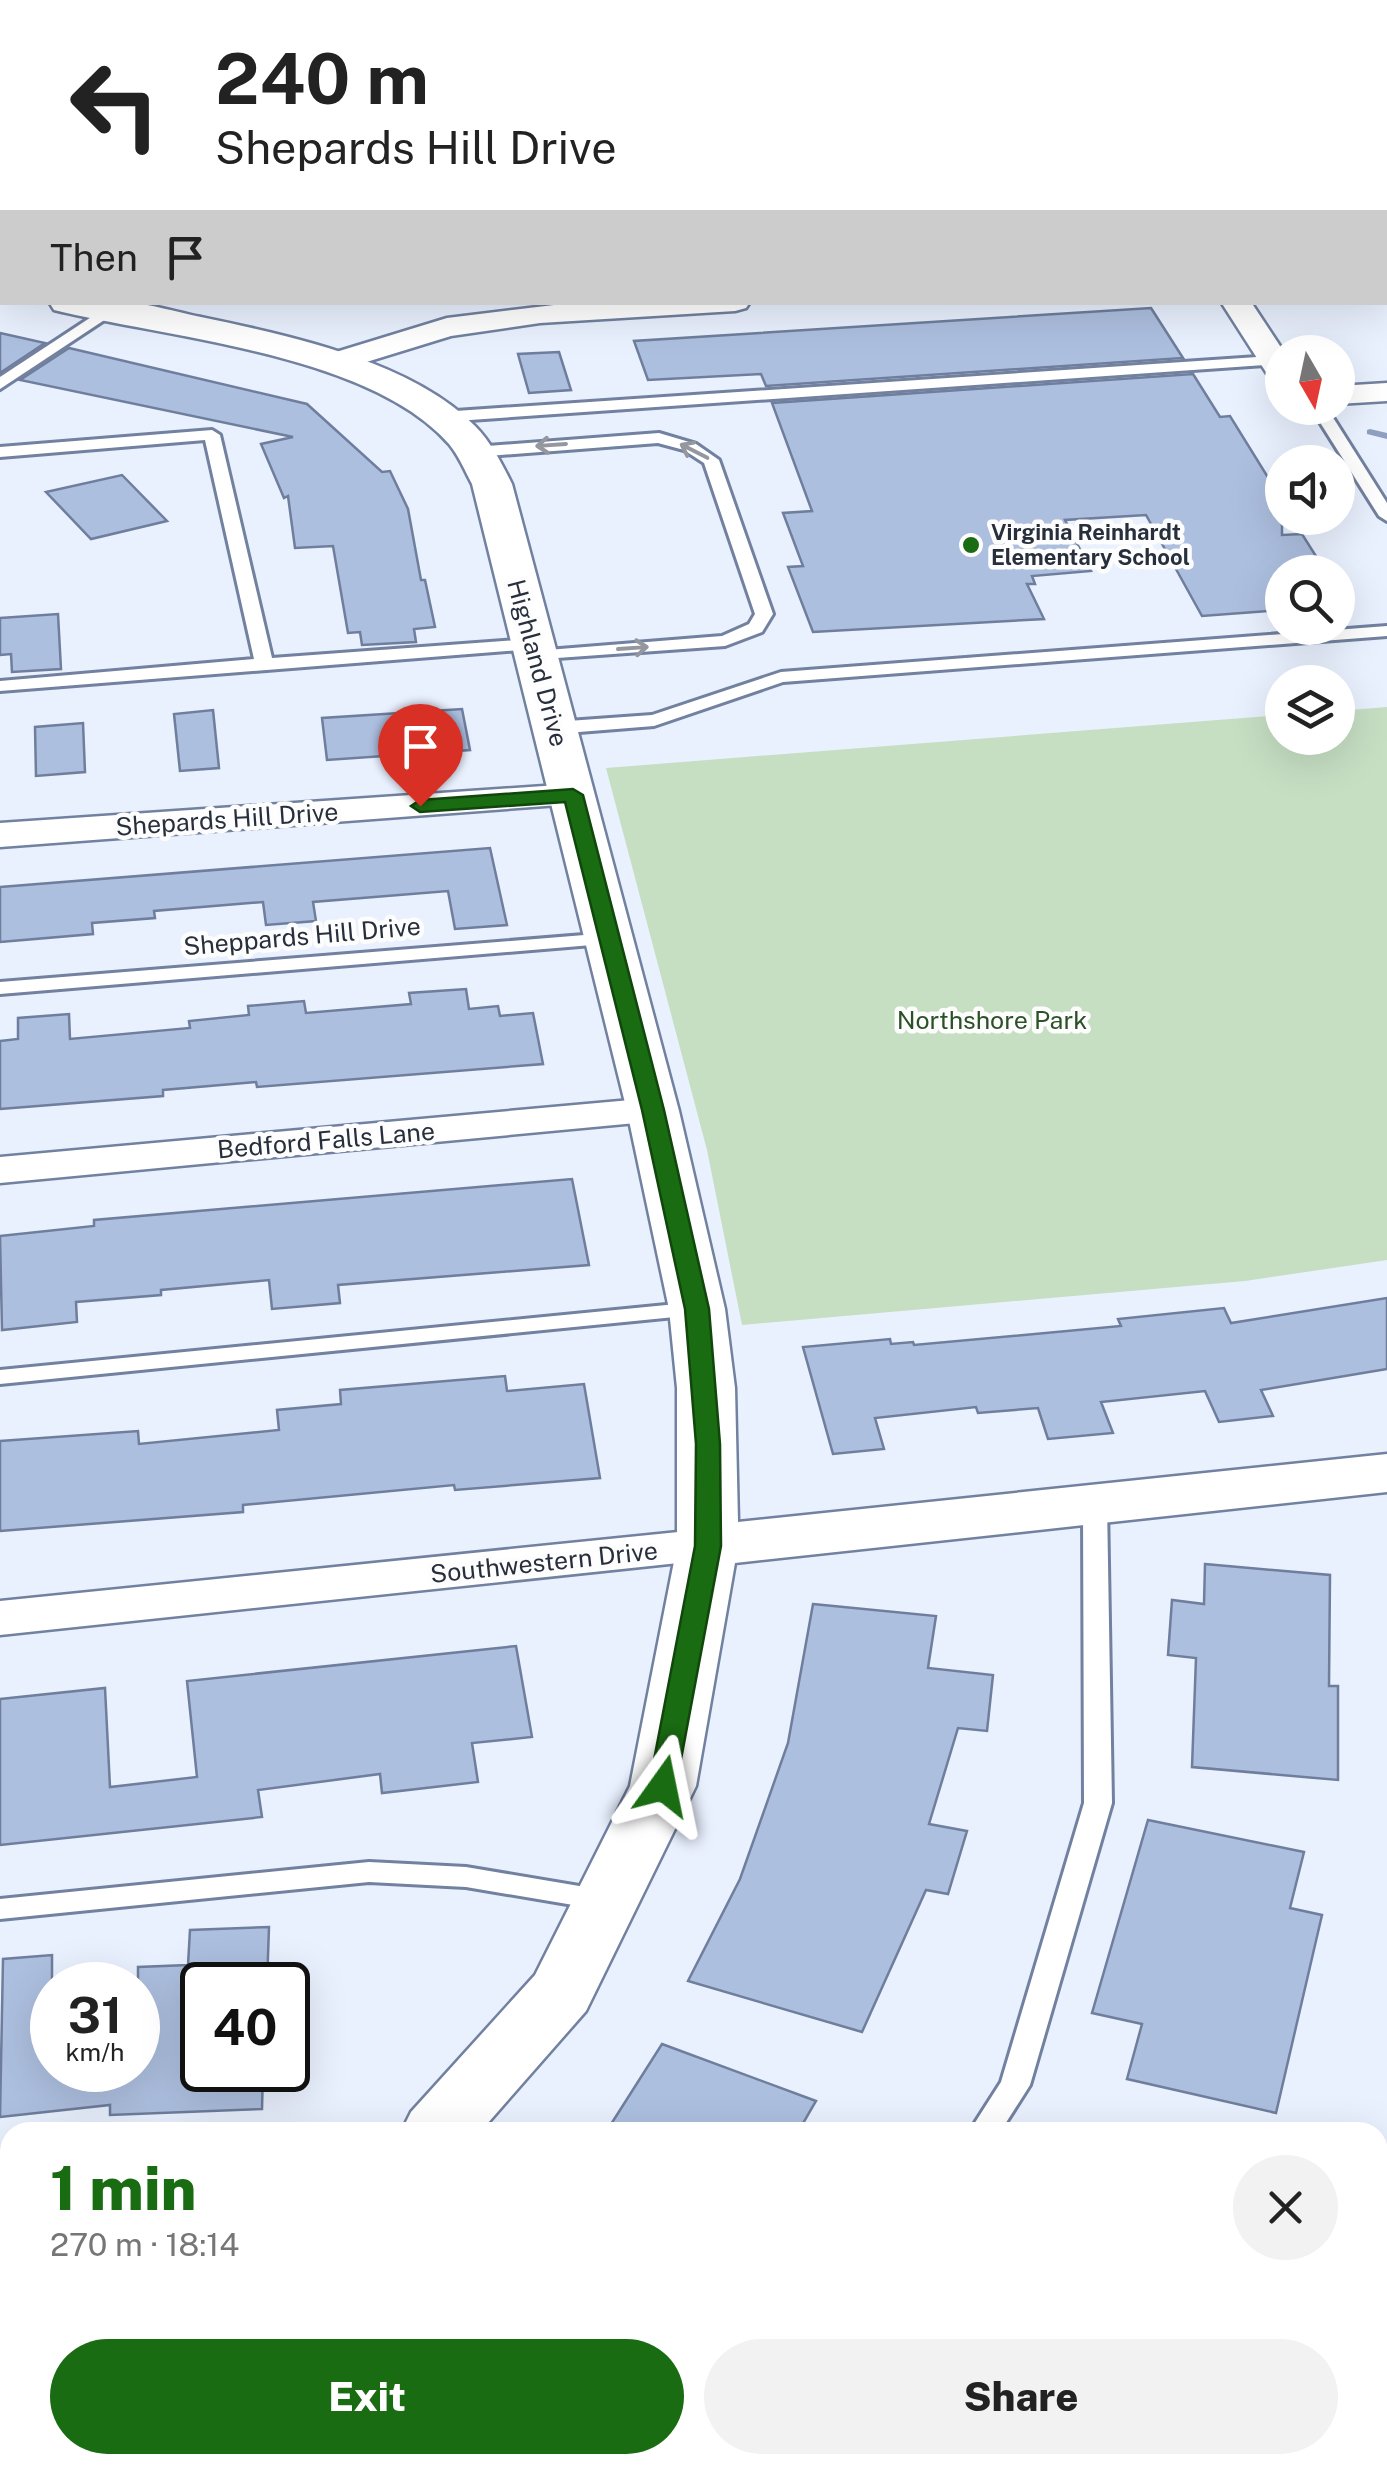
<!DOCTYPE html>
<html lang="en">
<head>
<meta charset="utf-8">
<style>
  body { margin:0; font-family:"Public Sans",sans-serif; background:#f2f2f2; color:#222; height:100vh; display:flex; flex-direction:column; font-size:38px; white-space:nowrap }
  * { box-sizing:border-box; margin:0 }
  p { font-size:32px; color:#767676 }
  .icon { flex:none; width:55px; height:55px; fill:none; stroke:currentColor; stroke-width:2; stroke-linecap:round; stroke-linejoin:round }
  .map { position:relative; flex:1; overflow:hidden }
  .details { position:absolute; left:0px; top:2122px; width:1388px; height:352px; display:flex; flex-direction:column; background:#fff; border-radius:30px 30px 0 0; box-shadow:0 10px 40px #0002 }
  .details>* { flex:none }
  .guide { position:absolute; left:0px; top:0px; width:1388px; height:305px; box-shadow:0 10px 40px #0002; background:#fff; color:#222; overflow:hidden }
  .needle { width:65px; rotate:171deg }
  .tools { position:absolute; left:1265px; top:335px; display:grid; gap:20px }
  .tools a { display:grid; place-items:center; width:90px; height:90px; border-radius:50%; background:#fff; box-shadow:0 10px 40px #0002; font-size:50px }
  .speed { position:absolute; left:30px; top:1962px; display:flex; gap:20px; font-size:50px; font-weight:700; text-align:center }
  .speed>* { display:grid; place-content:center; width:130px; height:130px; border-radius:50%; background:#fff; box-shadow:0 10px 40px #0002; line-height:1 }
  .speed small { font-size:25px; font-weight:400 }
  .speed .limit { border:5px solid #111; border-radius:15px; background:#fff; color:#111 }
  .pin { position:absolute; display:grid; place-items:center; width:85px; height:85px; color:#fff; margin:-102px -42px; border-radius:50% 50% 50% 0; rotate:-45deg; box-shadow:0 0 10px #0007 }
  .pin .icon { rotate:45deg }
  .me { position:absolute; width:110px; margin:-55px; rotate:12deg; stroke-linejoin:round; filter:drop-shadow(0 0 8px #0008) }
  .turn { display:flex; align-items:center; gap:35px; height:210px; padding:0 50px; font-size:45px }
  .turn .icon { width:130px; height:130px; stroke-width:2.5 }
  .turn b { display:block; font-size:70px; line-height:85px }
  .then { display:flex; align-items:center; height:95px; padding:0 50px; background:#0003; gap:20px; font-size:38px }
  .round { display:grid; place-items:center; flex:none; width:105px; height:105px; border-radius:52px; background:#f2f2f2 }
  .summary { display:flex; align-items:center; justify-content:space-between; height:170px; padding:0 50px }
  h1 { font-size:60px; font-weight:800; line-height:75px; color:#1a6c12 }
  .action { display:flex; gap:20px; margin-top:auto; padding:20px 50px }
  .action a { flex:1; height:115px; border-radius:60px; background:#1a6c12; color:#fff; font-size:40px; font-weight:800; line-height:115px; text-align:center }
  .action a+a { background:#f2f2f2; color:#222 }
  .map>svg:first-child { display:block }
  .green { fill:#c6dfc3 }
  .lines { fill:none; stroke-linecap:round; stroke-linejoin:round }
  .stream { fill:#8e9fbf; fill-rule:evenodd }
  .building { fill:#adbfdf; stroke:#6e7e9c; stroke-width:2.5 }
  .lane-casing { stroke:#71819f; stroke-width:6 }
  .street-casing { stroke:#71819f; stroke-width:5 }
  .secondary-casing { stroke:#71819f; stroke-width:5 }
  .lane { fill:#fff; fill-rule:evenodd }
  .street { fill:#fff; fill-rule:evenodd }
  .secondary { fill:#fff; fill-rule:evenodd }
  .oneway { stroke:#94979e }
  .route { fill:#1a6c12; stroke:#11460c; stroke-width:2.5 }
  .poi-dot { fill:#1a6c12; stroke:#fdfdfd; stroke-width:4 }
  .labels { text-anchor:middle; stroke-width:9; stroke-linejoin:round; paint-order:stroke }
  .far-poi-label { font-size:22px; font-weight:bold; fill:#282f3c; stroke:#fdfdfd; text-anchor:start }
  .street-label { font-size:25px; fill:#282f3c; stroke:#fdfdfd }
  .park-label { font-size:25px; fill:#2b5127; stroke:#fdfdfd }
</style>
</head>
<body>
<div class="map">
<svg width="1387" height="2473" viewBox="0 0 1387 2473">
  <rect width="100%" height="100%" fill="#e9f0fe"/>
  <polygon class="green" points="1387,707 1387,1260 1245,1281 742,1325 707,1150 606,768 1282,715 1282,738 1338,738 1338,711"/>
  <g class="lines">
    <polygon class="stream" points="1370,429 1387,433 1387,439 1367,434 1367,430"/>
  </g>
  <g class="building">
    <polygon points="1151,308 1183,358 766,386 761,374 648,380 634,341"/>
    <polygon points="0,333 45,343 0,373"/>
    <polygon points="69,348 307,404 382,472 390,471 408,509 421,580 425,580 435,627 414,629 416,642 362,645 360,632 348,633 333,546 295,548 288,496 284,498 261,444 293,437 20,380"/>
    <polygon points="559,352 571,390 529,393 518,354"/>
    <polygon points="1193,374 1220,417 1230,416 1272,484 1282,483 1282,535 1302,534 1326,572 1282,572 1282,610 1202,616 1146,515 1065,520 1091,571 1032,576 1035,584 1027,584 1044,619 813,632 788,567 803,566 783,513 812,511 772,403"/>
    <polygon points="122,475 167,521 91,539 46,492"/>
    <polygon points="58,614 61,669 12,672 11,654 0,655 0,618"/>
    <polygon points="462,709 470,750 327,760 322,718"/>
    <polygon points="213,710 219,768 180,771 174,714"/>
    <polygon points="83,723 85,772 36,776 35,727"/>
    <polygon points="490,848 507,925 455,929 448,891 313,902 316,921 266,925 263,902 154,911 155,918 92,923 93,934 0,942 0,887"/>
    <polygon points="466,989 469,1009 498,1006 500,1016 533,1013 543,1064 257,1087 256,1082 163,1090 163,1096 0,1109 0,1041 18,1039 18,1018 69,1014 70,1039 190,1028 189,1021 249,1015 248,1006 304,1001 306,1013 411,1004 409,993"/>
    <polygon points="572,1179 589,1265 338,1285 340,1303 272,1309 269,1280 161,1290 161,1295 76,1302 77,1322 2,1330 0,1236 94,1226 94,1220"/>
    <polygon points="1387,1298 1387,1369 1261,1390 1273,1416 1219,1422 1205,1391 1101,1402 1113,1433 1048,1439 1038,1408 978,1413 976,1407 875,1418 884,1449 833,1454 803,1347 890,1339 891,1344 913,1342 914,1345 1121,1326 1118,1319 1224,1308 1231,1323"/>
    <polygon points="505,1376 507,1391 584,1384 600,1478 455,1490 454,1485 243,1505 243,1512 0,1531 0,1441 138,1431 139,1444 279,1430 277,1410 341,1404 340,1390"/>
    <polygon points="1205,1564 1330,1575 1329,1686 1338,1686 1338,1780 1192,1767 1196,1658 1168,1655 1172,1600 1204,1604"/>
    <polygon points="813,1604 936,1616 928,1668 993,1675 987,1731 958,1728 929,1824 967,1831 948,1894 926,1890 862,2032 688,1981 740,1879 788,1743"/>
    <polygon points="516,1646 532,1737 472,1743 478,1782 382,1793 380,1774 258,1790 262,1817 0,1845 0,1699 105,1688 110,1787 197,1777 187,1681"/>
    <polygon points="1148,1820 1304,1852 1290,1908 1322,1915 1276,2113 1127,2079 1142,2024 1092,2013"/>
    <polygon points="269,1927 267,1985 202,1985 202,2070 263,2070 262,2109 110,2115 110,2105 0,2117 3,1959 52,1955 52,2070 138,2070 138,1967 188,1965 190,1930"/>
    <polygon points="662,2044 816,2101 798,2132 606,2132"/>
  </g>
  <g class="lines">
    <g class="lane-casing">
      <g id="lane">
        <polygon points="1208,0 1221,0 1222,2 1209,2"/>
        <polygon points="2,32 2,51 0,52 0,33"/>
        <rect x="1385" y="216" width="2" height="11"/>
        <polygon points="105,308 118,311 0,389 0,377"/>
        <polygon points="1273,356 1281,361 1278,364 441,422 433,417 441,412"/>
        <polygon points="1311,408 1327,408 1387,503 1387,521 1379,516"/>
        <polygon points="212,430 220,435 272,658 532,639 541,644 532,649 0,691 0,681 254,659 205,440 0,457 0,447"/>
        <polygon points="659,433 696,444 719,460 773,614 762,632 725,646 529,660 526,656 535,651 722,636 749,624 755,614 704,463 684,450 658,443 475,457 467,452 475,447"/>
        <polygon points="1387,626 1387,636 783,682 654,726 554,734 545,728 554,722 652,715 781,672"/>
        <polygon points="609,933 616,935 619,939 616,943 0,994 0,982"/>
        <polygon points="697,1302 709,1309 705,1314 0,1384 0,1370"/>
        <polygon points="1095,1495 1107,1503 1112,1803 1030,2085 1000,2132 969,2132 1001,2082 1084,1803 1083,1503"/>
        <polygon points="369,1862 466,1867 603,1890 613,1893 617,1900 613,1907 603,1910 466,1887 369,1882 0,1919 0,1899"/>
        <polygon points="756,2465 788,2465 784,2473 752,2473"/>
      </g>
    </g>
    <g class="street-casing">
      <g id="street">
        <polygon points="1021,0 1047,0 1049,2 1023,2"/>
        <rect x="0" y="43" width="2" height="16"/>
        <polygon points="579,302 750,302 746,308 735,311 540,323 451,336 334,372 323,370 318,363 323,356 447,318"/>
        <polygon points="1221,302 1251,302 1284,352 1282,382 1271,380"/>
        <polygon points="1387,383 1387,401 1338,404 1338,386"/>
        <polygon points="573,784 586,787 592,795 586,803 0,847 0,823"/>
        <polygon points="653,1098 668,1102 675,1111 668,1120 0,1183 0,1157"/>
        <polygon points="708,1529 726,1534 733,1546 726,1558 0,1635 0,1601"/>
        <polygon points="10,2226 10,2276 0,2277 0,2227"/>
        <polygon points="1387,2284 1387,2353 1378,2356 1378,2287"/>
        <polygon points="1280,2465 1345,2465 1341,2473 1277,2473"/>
      </g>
    </g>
    <g class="secondary-casing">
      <g id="secondary">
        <rect x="0" y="278" width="2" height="22"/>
        <path d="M49 302C74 302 100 301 126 302 151 304 176 312 201 317 287 335 412 361 475 426 491 442 502 464 512 484L679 1111 725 1309 735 1388 738 1522 1387 1454V1492L735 1563 696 1786 586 2011 480 2132H401L411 2112 535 1975 630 1786 677 1546V1388L669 1309 627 1111 472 484C465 471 459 456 449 444 369 353 167 338 54 310Z"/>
        <polygon points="158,2465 239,2465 236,2473 154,2473"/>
      </g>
    </g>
    <use href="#lane" class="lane"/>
    <use href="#street" class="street"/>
    <use href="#secondary" class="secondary"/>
  </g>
  <defs><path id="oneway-shaft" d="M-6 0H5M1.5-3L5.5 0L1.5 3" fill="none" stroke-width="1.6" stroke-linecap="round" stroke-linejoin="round" transform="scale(2.5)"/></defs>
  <g class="oneway">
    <use href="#oneway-shaft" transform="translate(551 445) rotate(176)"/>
    <use href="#oneway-shaft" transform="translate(694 451) rotate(-153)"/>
    <use href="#oneway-shaft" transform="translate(633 648) rotate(-4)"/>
  </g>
  <polygon class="route" points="573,789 583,795 664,1110 709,1309 720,1444 721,1546 676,1786 672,1793 653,1793 649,1786 695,1546 696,1444 685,1309 642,1110 565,802 420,812 411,806 420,800"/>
  <circle class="poi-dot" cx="971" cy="545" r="10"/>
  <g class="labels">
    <g class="far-poi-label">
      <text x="991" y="540">Virginia Reinhardt<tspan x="991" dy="25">Elementary School</tspan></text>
    </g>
    <g class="street-label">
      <text transform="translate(538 663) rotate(75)" y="9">Highland Drive</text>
      <text transform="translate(227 819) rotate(-4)" y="9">Shepards Hill Drive</text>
      <text transform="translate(302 936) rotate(-5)" y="9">Sheppards Hill Drive</text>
      <text transform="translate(326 1140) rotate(-5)" y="9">Bedford Falls Lane</text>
      <text transform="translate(544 1562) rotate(-6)" y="9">Southwestern Drive</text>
    </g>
    <g class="park-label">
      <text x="992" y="1029">Northshore Park</text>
    </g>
  </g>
</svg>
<div class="tools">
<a><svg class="needle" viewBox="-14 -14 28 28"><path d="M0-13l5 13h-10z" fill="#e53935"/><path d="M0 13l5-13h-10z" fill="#767676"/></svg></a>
<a><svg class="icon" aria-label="sound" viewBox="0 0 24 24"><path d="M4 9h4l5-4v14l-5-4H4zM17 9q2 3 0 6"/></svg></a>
<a><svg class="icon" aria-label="search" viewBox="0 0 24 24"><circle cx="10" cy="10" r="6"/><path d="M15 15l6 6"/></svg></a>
<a><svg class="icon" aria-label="layers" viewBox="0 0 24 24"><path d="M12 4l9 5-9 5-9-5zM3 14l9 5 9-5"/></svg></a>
</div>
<div class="speed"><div>31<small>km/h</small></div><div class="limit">40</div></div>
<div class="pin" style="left:420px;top:806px;background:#d93025"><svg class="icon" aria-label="arrive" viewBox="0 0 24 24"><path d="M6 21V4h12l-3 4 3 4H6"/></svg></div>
<svg class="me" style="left:663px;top:1786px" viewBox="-20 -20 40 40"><path d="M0-17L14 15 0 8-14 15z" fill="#1a6c12" stroke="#fff" stroke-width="4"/></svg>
<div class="guide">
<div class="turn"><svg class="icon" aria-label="left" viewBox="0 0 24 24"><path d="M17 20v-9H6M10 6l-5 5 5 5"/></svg><div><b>240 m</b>Shepards Hill Drive</div></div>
<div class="then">Then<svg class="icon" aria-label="arrive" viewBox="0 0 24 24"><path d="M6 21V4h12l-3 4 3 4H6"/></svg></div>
</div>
<section class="details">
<div class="summary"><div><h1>1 min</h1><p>270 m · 18:14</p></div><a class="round"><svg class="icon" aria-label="close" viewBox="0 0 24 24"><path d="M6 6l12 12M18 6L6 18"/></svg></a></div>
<div class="action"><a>Exit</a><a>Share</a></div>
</section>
</div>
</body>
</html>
